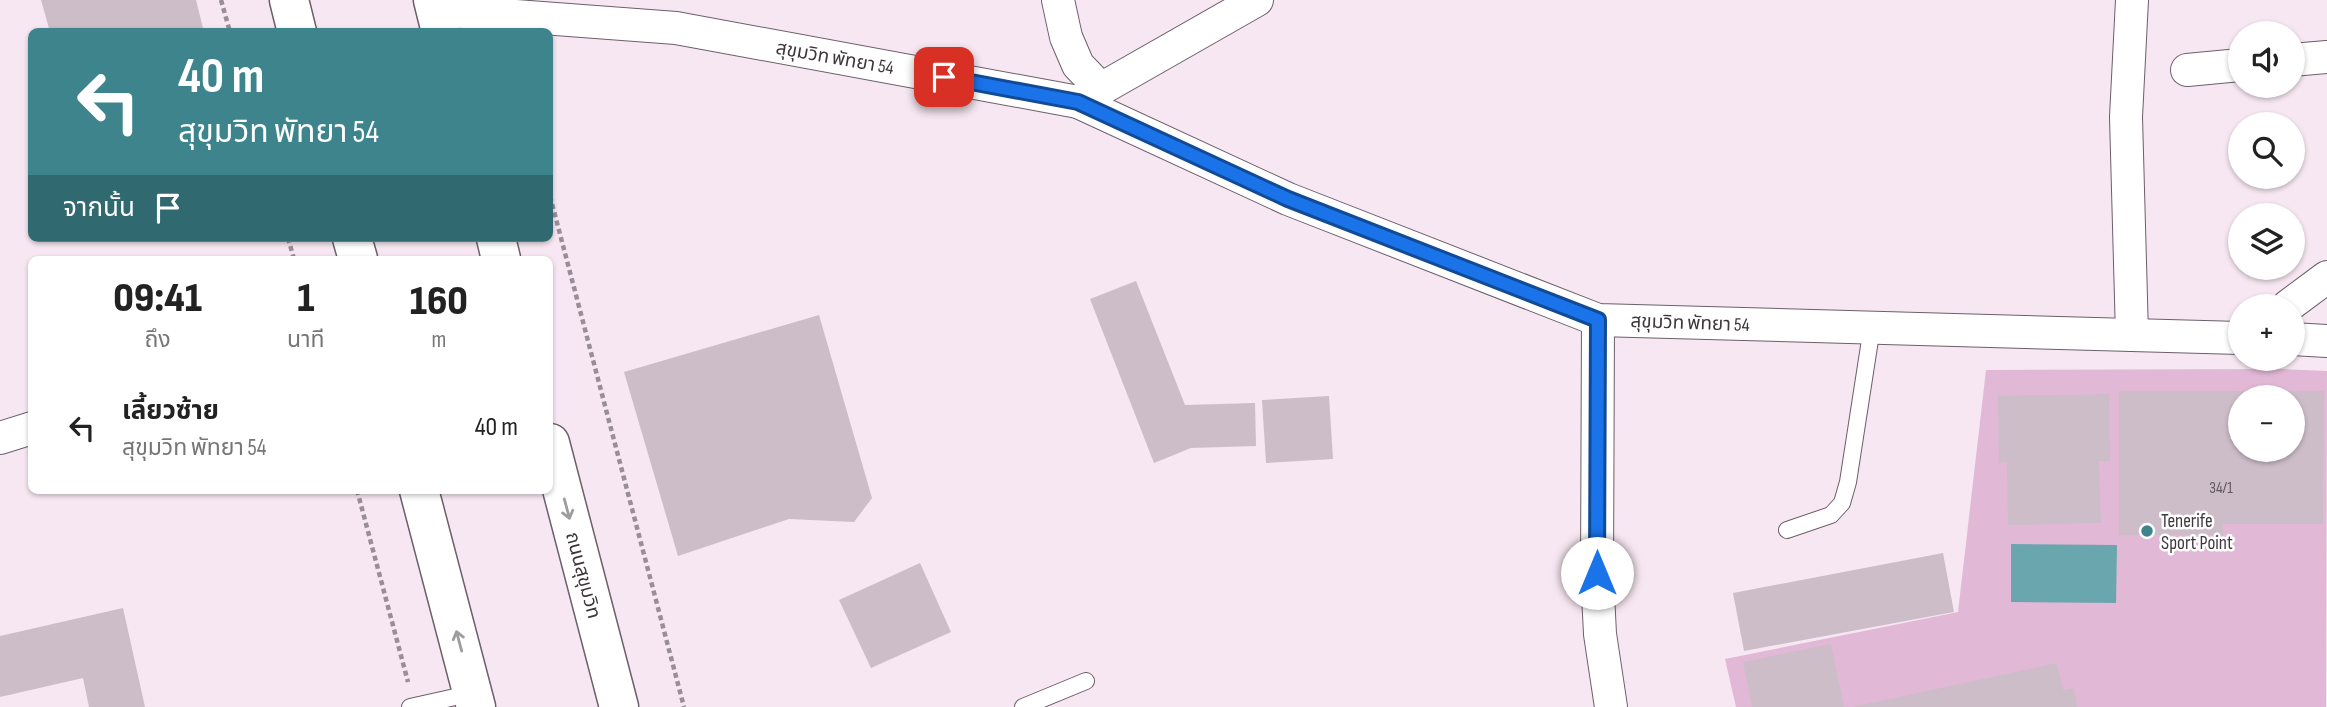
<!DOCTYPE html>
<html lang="th">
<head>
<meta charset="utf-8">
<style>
  body { margin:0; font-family:"Sofia Sans Condensed","Noto Sans Thai",sans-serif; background:#f2f2f2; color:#222; height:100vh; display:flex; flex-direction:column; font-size:26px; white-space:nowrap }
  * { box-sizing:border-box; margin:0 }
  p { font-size:23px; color:#767676 }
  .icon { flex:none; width:38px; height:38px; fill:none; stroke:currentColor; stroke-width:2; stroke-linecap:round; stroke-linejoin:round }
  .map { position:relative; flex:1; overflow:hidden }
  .details { position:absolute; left:28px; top:256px; width:525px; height:238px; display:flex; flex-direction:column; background:#fff; border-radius:10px; box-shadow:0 2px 5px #0004 }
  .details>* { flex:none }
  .guide { position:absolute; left:28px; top:28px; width:525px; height:214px; border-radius:10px; box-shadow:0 2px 5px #0004; background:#3d848d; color:#fff; overflow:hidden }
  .buttons { position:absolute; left:2228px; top:21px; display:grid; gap:14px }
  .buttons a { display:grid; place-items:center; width:77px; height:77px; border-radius:50%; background:#fff; box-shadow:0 2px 5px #0004; font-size:35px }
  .pin { position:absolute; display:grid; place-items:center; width:60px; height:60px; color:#fff; margin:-30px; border-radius:14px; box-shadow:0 4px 10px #0006 }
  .me { position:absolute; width:77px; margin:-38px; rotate:0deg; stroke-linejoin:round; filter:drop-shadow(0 0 5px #0008) }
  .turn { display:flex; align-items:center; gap:24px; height:147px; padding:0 35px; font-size:32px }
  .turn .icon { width:91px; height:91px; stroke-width:2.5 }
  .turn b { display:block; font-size:49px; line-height:60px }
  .then { display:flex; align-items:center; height:66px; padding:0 35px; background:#0003; gap:14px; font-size:26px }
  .eta { display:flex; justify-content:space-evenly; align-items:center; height:119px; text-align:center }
  .eta b { font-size:42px; font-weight:800; line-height:49px }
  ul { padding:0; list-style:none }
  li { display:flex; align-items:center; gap:21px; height:105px; padding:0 35px }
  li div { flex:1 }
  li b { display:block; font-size:26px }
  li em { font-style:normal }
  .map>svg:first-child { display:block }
  .green { fill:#e2b8d7; fill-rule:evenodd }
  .water { fill:#69a6ad }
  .building { fill:#cdbdc9; fill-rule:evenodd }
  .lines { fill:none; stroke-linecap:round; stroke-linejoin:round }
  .service-casing { stroke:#6c5f69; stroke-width:18 }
  .minor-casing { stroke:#6c5f69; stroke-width:34 }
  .trunk-casing { stroke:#6c5f69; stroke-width:41 }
  .path { stroke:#998e96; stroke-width:4.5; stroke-dasharray:5 3.5; stroke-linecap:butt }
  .service { stroke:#fff; stroke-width:16 }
  .minor { stroke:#fff; stroke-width:32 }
  .trunk { stroke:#fff; stroke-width:38 }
  .oneway { stroke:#9e9c9e }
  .route-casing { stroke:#114b97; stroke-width:18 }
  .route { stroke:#1a73e8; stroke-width:12 }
  .poi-dot { fill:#3d848d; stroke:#fff; stroke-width:2.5 }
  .labels { text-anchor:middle; stroke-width:5; stroke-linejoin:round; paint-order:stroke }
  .number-label { font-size:16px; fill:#62595f }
  .street-label { font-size:19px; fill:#3e383c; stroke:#fff }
  .poi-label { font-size:19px; fill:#3e383c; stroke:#fff; text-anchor:start }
</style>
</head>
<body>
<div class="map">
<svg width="2327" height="707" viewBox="0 0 2327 707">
  <rect width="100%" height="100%" fill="#f7e7f2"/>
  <path class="green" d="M2281 369 2327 371 2326 707H1736L1725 659 1958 612 1986 370ZM2240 397H2292V450H2240Z"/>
  <polygon class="water" points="2011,544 2117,545 2116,603 2011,602"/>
  <g class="building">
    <polygon points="41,0 196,0 204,32 50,32"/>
    <polygon points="1136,281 1185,405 1255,403 1256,446 1191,448 1154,463 1090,299"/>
    <polygon points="819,315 872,498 854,522 789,519 678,556 624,372"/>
    <path d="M2119 391H2324L2323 524H2223V535H2119ZM2240 397H2292V450H2240Z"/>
    <polygon points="2109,394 2110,461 2099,461 2101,523 2008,525 2007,462 1999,463 1998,396"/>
    <polygon points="1329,396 1333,459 1266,463 1262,400"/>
    <polygon points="1943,553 1954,612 1744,651 1733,593"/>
    <polygon points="920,563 951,632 871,668 839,600"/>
    <polygon points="123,608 145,707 89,707 83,678 0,697 0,636"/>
    <polygon points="1831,644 1844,707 1752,707 1743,662"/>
    <polygon points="2057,663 2063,690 2074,688 2077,707 1852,707"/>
  </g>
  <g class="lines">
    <g class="service-casing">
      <g id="service">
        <polyline points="1787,530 1831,515 1842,503 1848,482 1872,327"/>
        <polyline points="410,707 473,693"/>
        <polyline points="1023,707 1086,681"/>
      </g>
    </g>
    <g class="minor-casing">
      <g id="minor">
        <polyline points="1058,0 1066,37 1078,65 1101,89"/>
        <polyline points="436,10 676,28 1078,102 1288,199 1598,320 2240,338"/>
        <polyline points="2292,60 2327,57"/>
        <polyline points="2187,70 2240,65"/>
        <polyline points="1078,102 1257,0"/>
        <polyline points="2288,306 2327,277"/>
        <polyline points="1598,320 1597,574 1600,634 1611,707"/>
        <polyline points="2132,335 2126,117 2132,0"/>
        <polyline points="2292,339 2327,341"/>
        <polyline points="0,438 32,428"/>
      </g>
    </g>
    <g class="trunk-casing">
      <g id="trunk">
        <polyline points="289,0 297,32"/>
        <polyline points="433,0 441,32"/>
        <polyline points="352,238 358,259"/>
        <polyline points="496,238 501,259"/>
        <polyline points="550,443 619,707"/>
        <polyline points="419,490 476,707"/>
      </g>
    </g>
    <g class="path">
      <polyline points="221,0 230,32"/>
      <polyline points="550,196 684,707"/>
      <polyline points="288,238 294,259"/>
      <polyline points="357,490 408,682"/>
    </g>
    <use href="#service" class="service"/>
    <use href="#minor" class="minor"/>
    <use href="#trunk" class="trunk"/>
  </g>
  <defs><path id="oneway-shaft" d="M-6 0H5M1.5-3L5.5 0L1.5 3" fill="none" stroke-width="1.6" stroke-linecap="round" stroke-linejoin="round" transform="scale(1.75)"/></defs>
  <g class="oneway">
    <use href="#oneway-shaft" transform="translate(567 509) rotate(75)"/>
    <use href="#oneway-shaft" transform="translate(459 641) rotate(-105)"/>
  </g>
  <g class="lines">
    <g class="route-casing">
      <polyline id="route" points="944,77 1078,102 1288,199 1598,320 1597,573"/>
    </g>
    <use href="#route" class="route"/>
  </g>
  <circle class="poi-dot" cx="2147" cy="531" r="7"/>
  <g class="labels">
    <g class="number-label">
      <text x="2221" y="493">34/1</text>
    </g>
    <g class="street-label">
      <text transform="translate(835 57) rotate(10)" y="7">สุขุมวิท พัทยา 54</text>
      <text transform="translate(1690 322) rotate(2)" y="7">สุขุมวิท พัทยา 54</text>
      <text transform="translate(584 575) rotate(75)" y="7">ถนนสุขุมวิท</text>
    </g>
    <g class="poi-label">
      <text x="2161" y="527">Tenerife<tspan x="2161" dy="22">Sport Point</tspan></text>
    </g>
  </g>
</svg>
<div class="buttons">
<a><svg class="icon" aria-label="sound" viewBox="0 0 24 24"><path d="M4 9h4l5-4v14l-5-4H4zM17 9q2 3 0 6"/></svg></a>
<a><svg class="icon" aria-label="search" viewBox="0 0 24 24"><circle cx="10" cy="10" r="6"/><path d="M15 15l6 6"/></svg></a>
<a><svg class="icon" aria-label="layers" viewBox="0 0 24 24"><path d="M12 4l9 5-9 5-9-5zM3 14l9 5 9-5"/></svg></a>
<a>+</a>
<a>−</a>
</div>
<div class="pin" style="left:944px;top:77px;background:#d93025"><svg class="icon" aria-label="arrive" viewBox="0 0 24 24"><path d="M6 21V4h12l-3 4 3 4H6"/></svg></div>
<svg class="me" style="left:1597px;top:573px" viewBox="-20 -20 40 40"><circle r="19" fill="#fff"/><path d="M0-13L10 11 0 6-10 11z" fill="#1a73e8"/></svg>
<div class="guide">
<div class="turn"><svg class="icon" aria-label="left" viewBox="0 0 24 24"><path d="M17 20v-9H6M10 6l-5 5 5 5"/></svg><div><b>40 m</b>สุขุมวิท พัทยา 54</div></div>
<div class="then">จากนั้น<svg class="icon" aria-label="arrive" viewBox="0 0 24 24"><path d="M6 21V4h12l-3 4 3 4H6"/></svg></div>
</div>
<section class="details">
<div class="eta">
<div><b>09:41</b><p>ถึง</p></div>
<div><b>1</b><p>นาที</p></div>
<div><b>160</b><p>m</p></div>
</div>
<ul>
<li><svg class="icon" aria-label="left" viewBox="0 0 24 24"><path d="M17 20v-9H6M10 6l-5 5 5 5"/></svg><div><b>เลี้ยวซ้าย</b><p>สุขุมวิท พัทยา 54</p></div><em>40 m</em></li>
</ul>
</section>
</div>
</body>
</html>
